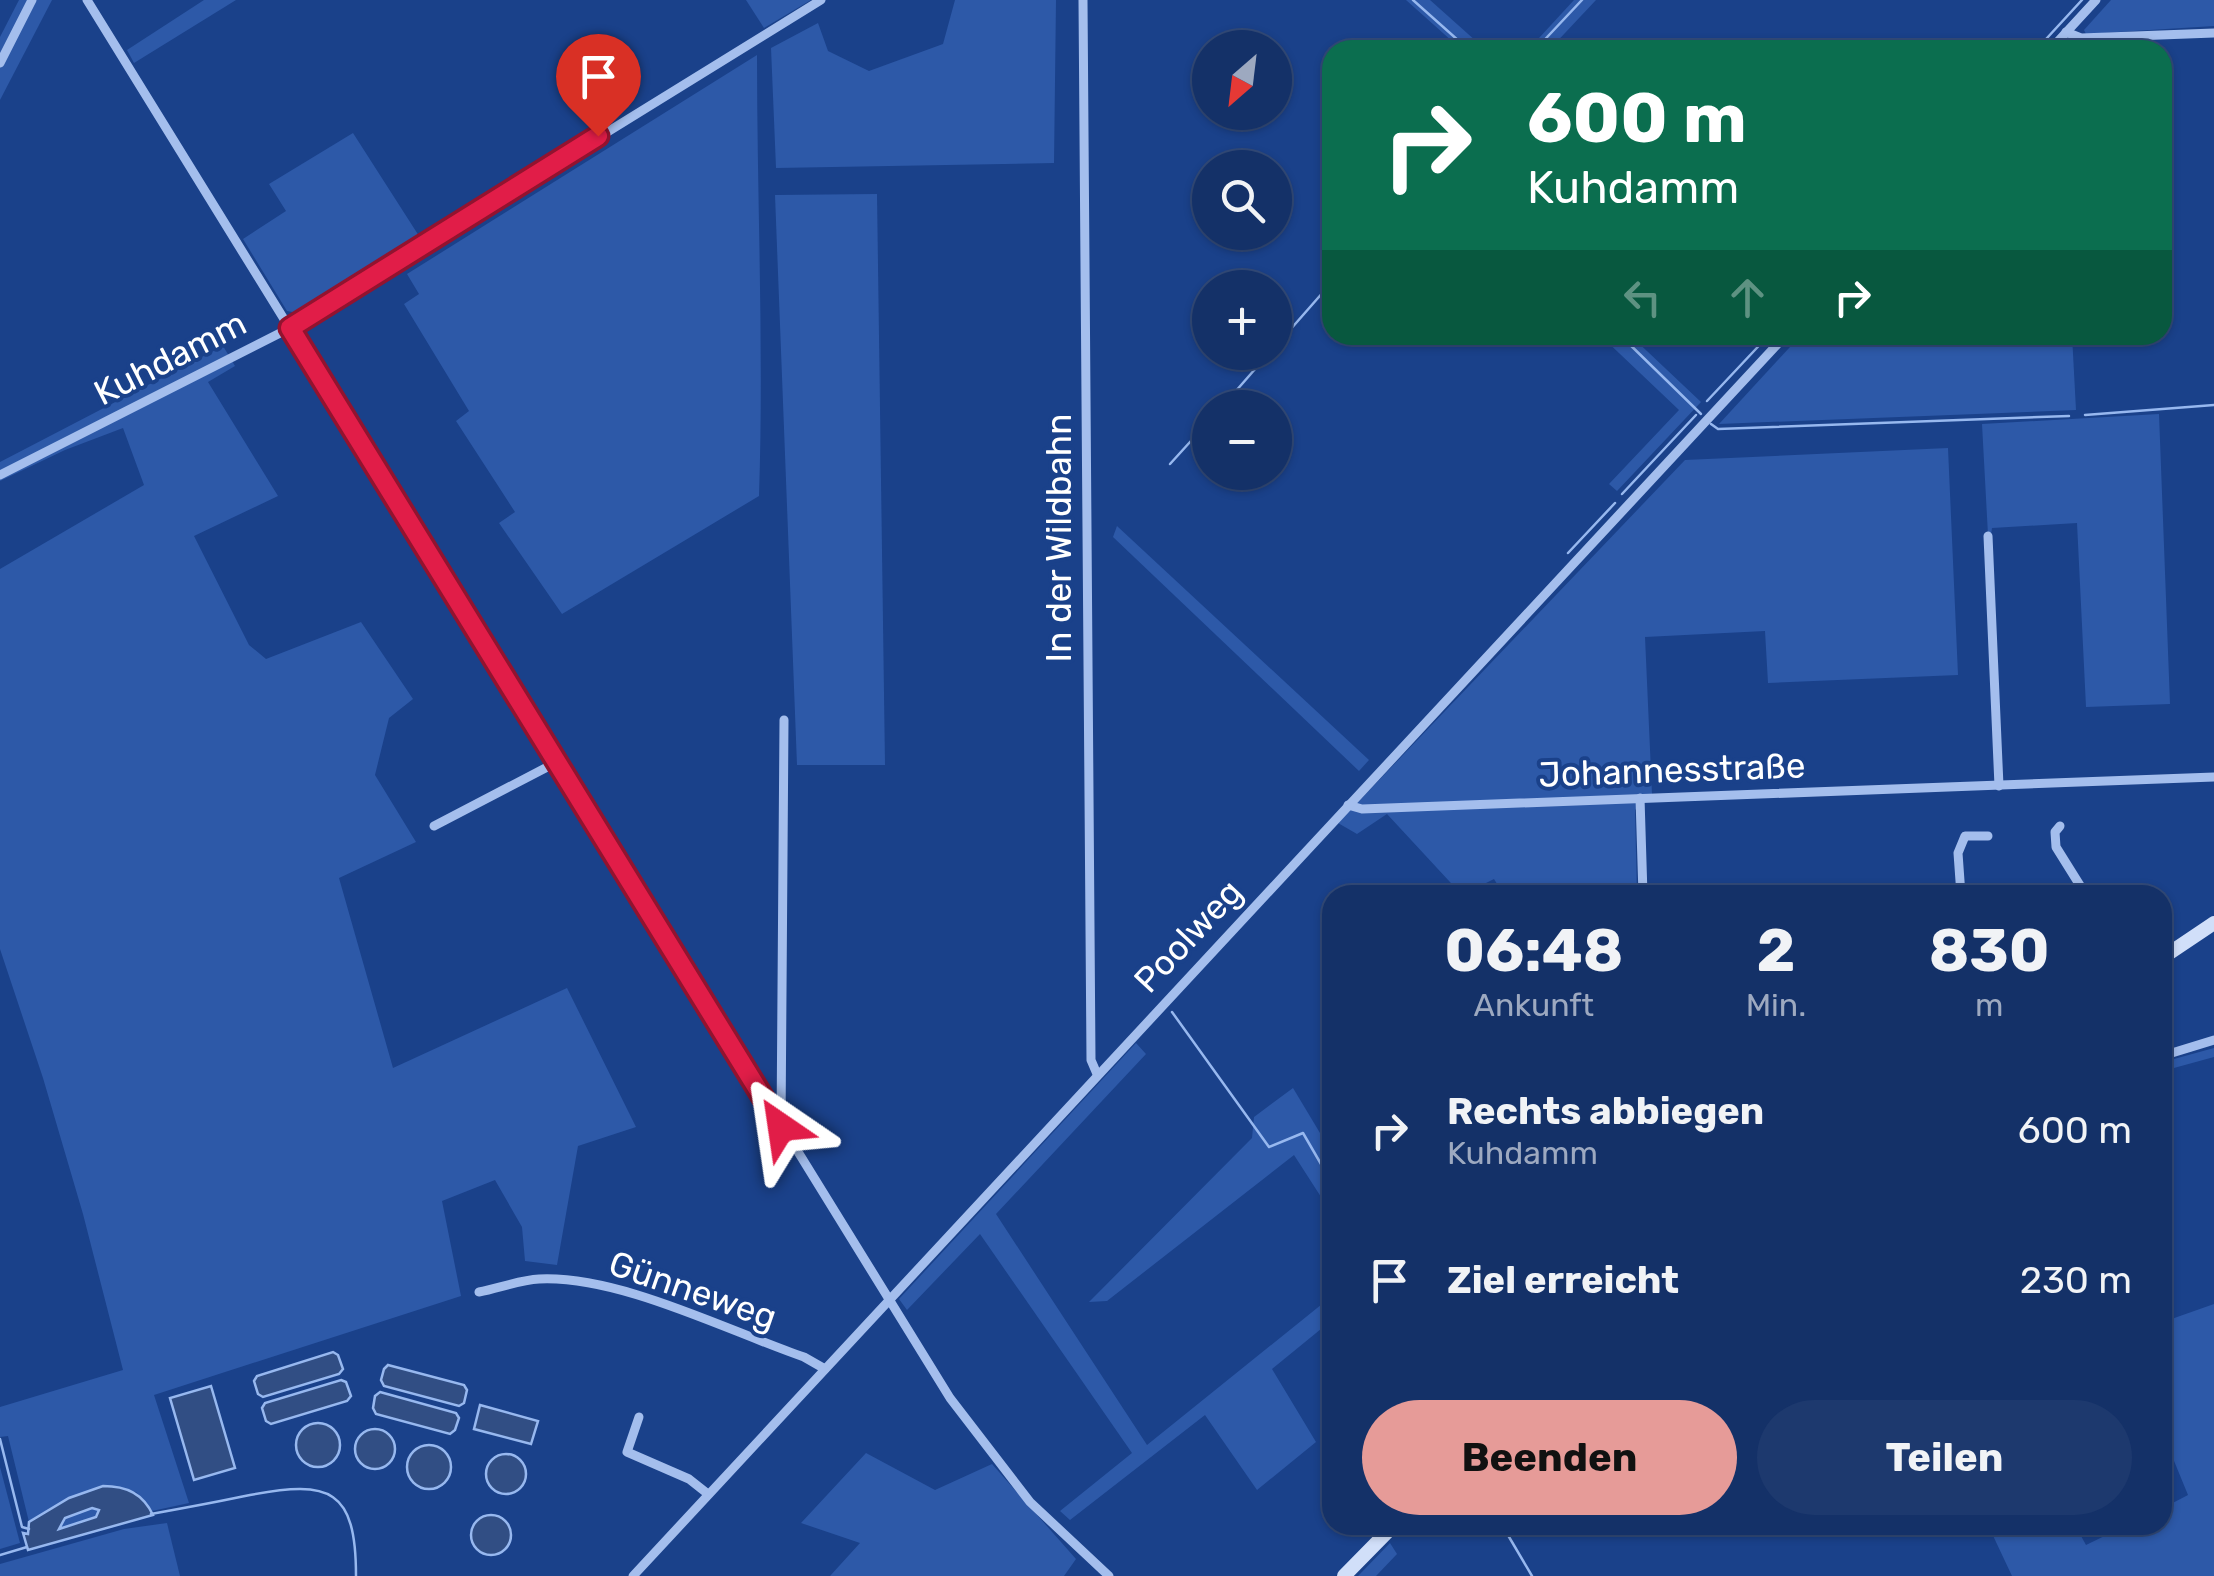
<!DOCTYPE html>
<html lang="de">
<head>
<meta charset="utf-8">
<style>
  body { margin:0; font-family:Rubik,sans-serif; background:#1d396e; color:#f1f3f6; height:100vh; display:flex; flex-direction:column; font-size:38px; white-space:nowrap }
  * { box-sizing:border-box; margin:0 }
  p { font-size:32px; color:#9da9c0 }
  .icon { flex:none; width:55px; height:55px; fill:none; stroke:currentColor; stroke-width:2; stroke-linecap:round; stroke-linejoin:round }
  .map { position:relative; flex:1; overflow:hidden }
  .sheet { position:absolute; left:1322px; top:885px; width:850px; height:650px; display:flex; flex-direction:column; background:#143168; border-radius:30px; box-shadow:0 2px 8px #0004,0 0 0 2px #334c7c }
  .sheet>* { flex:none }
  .banner { position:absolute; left:1322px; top:40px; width:850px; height:305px; border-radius:30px; box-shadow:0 2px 8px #0004,0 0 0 2px #334c7c; background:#0b6e4f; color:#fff; overflow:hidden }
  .needle { width:65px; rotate:208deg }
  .tools { position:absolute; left:1192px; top:30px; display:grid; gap:20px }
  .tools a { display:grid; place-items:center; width:100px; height:100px; border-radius:50%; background:#143168; box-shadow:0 2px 8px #0004,0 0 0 2px #334c7c; font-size:50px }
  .pin { position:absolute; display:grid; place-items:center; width:85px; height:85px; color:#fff; margin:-102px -42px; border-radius:50% 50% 50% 0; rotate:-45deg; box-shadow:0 0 10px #0007 }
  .pin .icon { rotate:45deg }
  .me { position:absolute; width:110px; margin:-55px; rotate:328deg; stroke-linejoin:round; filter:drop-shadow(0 0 8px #0008) }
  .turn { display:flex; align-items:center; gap:35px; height:210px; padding:0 40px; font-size:45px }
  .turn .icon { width:130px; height:130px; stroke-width:2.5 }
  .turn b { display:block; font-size:70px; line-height:85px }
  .lanes { display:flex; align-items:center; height:95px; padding:0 40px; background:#0003; justify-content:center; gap:50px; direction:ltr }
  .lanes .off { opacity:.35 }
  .eta { display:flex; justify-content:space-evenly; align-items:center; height:170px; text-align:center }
  .eta b { font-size:60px; font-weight:700; line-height:70px }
  .primary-button { display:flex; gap:20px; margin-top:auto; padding:20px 40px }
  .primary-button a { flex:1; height:115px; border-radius:60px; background:#e69b98; color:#111; font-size:40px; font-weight:700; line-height:115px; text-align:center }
  .primary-button a+a { background:#1d396e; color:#f1f3f6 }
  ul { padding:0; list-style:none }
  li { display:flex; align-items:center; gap:30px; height:150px; padding:0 40px }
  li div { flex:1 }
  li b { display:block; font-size:38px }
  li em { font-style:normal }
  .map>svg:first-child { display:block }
  .green { fill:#2d59a8 }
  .water { fill:#314e84; stroke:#97b8ef; stroke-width:2.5; fill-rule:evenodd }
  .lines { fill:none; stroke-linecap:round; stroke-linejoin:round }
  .stream { stroke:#97b8ef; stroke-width:2.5 }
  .street { stroke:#a4beed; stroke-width:9 }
  .secondary { stroke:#d1dff9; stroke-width:14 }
  .route-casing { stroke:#92132f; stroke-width:25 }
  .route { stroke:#e11d48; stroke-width:18 }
  .labels { text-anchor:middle; stroke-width:8; stroke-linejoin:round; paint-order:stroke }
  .street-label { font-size:35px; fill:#fff; stroke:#1a418a }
</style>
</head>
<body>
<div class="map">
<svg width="2214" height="1576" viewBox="0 0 2214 1576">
  <rect width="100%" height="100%" fill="#1a418a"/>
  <g class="green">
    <polygon points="19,0 52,0 0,100 0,37"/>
    <polygon points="204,0 236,0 134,63 127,50"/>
    <polygon points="746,0 811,0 764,28"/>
    <polygon points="955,0 1056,0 1054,163 776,168 771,48 818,23 828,51 869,71 943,44"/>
    <polygon points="1406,0 1430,0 1486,50 1462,50"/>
    <polygon points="1574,0 1596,0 1549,50 1528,50"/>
    <polygon points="2111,0 2214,0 2214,26 2086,34 2084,30"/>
    <path d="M757 55C757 202 764 349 759 496L562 614 499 523 515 512 456 421 469 411 404 304 419 294 407 274Z"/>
    <polygon points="353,133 419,236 303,314 287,311 243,239 286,211 269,184"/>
    <polygon points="877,194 885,765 797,765 775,195"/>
    <polygon points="1600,335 1630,335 1701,402 1617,491 1609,484 1679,410"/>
    <polygon points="1801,335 2072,335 2076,410 1719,424"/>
    <polygon points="223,346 235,366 208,382 278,496 194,536 249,645 266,659 361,622 413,699 389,718 375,775 416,842 339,878 393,1068 567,988 636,1127 578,1146 557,1265 525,1261 522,1227 495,1180 442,1201 461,1296 154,1395 189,1503 152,1511 136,1492 104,1486 69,1498 29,1522 8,1436 0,1437 0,1407 123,1370 83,1214 43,1078 0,949 0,569 144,485 123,428 65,450 0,481 0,462"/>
    <polygon points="2159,414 2170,704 2086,707 2077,523 1992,528 1991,535 1988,535 1982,424"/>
    <polygon points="1948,448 1958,675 1768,683 1765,631 1645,637 1652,794 1635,810 1637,895 1504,895 1494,879 1462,895 1387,814 1357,834 1338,823 1685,460"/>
    <polygon points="1117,526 1369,760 1359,771 1113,537"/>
    <polygon points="1136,1043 1146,1054 996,1214 1147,1445 1332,1296 1332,1320 1272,1369 1316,1442 1257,1490 1205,1415 1070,1520 1060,1511 1132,1453 980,1234 907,1310 899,1299"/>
    <polygon points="2214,1048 2214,1057 2163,1071 2163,1062"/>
    <polygon points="1293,1088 1332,1153 1332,1214 1294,1155 1107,1301 1089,1302 1252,1138 1254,1117"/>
    <polygon points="2214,1304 2214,1576 2012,1576 1988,1525 2075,1525 2086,1545 2127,1525 2162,1525 2163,1508 2188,1495 2163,1434 2163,1322"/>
    <polygon points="866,1453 935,1490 992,1464 1076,1559 1064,1576 830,1576 860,1543 801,1523"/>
    <polygon points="0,1467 20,1543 0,1549"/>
    <polygon points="93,1508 99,1510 96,1517 60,1530 59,1528 65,1518"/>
    <polygon points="167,1523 180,1576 0,1576 0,1564 124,1529"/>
    <polygon points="1390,1543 1397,1554 1376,1576 1358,1576"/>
  </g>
  <g class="water">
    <polygon points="333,1352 338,1355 343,1369 339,1374 263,1397 258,1394 254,1381 257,1376"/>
    <polygon points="388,1365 464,1385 467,1390 464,1403 459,1406 384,1386 381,1380 384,1369"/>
    <polygon points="341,1380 346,1382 351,1396 347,1401 271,1424 266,1421 262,1408 265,1403"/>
    <polygon points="211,1386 235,1468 194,1480 170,1398"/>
    <polygon points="380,1392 456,1413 459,1418 455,1430 450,1434 376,1414 373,1408 375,1396"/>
    <polygon points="480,1405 538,1421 531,1444 474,1429"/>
    <circle cx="318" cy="1445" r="22"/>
    <circle cx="375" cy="1449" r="20"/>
    <circle cx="429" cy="1467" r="22"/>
    <circle cx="506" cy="1474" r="20"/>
    <path d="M103 1486C127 1486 143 1494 153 1515L28 1550 23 1533 28 1534 29 1522 69 1498ZM92 1508 99 1510 96 1517 59 1529 65 1518Z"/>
    <circle cx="491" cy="1535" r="20"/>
  </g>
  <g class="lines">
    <g class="stream">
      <polyline points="1413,0 1469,50"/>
      <polyline points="1535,50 1582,0"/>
      <polyline points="2036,50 2082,0"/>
      <polyline points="1620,335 1701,414"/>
      <polyline points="1275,347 1332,282"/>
      <polyline points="1707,401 1769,335"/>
      <polyline points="1221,408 1270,352"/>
      <polyline points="2085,415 2214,405"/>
      <polyline points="1711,424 1718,429 2069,416"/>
      <polyline points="1170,464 1210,420"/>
      <polyline points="1622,494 1696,415"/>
      <polyline points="1568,553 1615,503"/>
      <polyline points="1172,1012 1269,1147 1303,1133 1332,1183"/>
      <polyline points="0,1439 22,1527 29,1529"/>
      <path d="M151 1514C184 1508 217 1502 250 1495 330 1480 356 1489 356 1576"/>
      <polyline points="1502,1525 1532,1576"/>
      <polyline points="0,1555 27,1547"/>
    </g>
    <g class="street">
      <polyline points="87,0 950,1398 1030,1502 1109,1576"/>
      <polyline points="1083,0 1091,1060 1097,1074"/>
      <polyline points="2066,32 2081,38 2214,33"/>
      <polyline points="2050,50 2096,0"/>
      <polyline points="0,63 32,0"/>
      <polyline points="0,475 290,328 821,0"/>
      <polyline points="1988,536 1999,786"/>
      <polyline points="1640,798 1643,895"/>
      <polyline points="1348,805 1362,809 2214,777"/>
      <polyline points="434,826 555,763"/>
      <polyline points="2060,826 2055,832 2056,847 2086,895"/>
      <polyline points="1961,895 1958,853 1965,836 1988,836"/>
      <polyline points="2162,1056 2214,1040"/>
      <polyline points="781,1127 784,720"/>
      <path d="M479 1292C499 1288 520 1280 539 1279 619 1275 728 1331 804 1357L825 1369"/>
      <polyline points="639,1417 627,1452 689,1479 708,1494"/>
      <polyline points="633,1576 1786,335"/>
    </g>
    <g class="secondary">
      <polyline points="2162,958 2214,923"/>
      <polyline points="1344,1576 1394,1525"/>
    </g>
  </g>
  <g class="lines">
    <g class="route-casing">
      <polyline id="route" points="598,136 290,328 781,1127"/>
    </g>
    <use href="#route" class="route"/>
  </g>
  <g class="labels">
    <g class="street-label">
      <text transform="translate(170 358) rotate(-27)" y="12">Kuhdamm</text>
      <text transform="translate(1059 538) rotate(-90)" y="12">In der Wildbahn</text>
      <text transform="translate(1672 770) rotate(-2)" y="12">Johannesstraße</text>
      <text transform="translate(1188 936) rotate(-47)" y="12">Poolweg</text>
      <text transform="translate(693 1290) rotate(19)" y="12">Günneweg</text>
    </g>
  </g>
</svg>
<div class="tools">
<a><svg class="needle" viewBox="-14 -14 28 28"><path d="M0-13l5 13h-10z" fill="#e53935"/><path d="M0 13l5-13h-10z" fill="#9da9c0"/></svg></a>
<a><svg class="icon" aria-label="search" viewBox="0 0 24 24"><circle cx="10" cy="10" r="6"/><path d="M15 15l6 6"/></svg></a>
<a>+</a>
<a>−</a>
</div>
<div class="pin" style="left:598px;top:136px;background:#d93025"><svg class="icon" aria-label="arrive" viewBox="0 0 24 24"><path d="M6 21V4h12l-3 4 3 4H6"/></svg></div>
<svg class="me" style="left:781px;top:1127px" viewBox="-20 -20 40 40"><path d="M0-17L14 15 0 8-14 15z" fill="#e11d48" stroke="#fff" stroke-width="4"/></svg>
<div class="banner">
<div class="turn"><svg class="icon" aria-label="right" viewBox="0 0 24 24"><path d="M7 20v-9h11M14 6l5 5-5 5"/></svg><div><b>600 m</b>Kuhdamm</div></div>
<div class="lanes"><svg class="icon off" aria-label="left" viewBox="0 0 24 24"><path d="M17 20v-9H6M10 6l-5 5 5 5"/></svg><svg class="icon off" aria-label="ahead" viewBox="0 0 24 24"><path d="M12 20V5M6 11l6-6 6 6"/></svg><svg class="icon" aria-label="right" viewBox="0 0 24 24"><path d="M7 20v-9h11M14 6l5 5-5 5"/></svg></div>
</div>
<section class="sheet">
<div class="eta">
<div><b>06:48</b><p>Ankunft</p></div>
<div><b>2</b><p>Min.</p></div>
<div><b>830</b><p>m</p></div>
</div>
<ul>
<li><svg class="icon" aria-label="right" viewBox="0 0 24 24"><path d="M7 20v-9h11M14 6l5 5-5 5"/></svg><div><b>Rechts abbiegen</b><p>Kuhdamm</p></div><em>600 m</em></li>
<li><svg class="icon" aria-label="arrive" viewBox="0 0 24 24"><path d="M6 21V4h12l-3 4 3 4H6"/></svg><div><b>Ziel erreicht</b></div><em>230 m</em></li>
</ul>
<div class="primary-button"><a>Beenden</a><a>Teilen</a></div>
</section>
</div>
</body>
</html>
